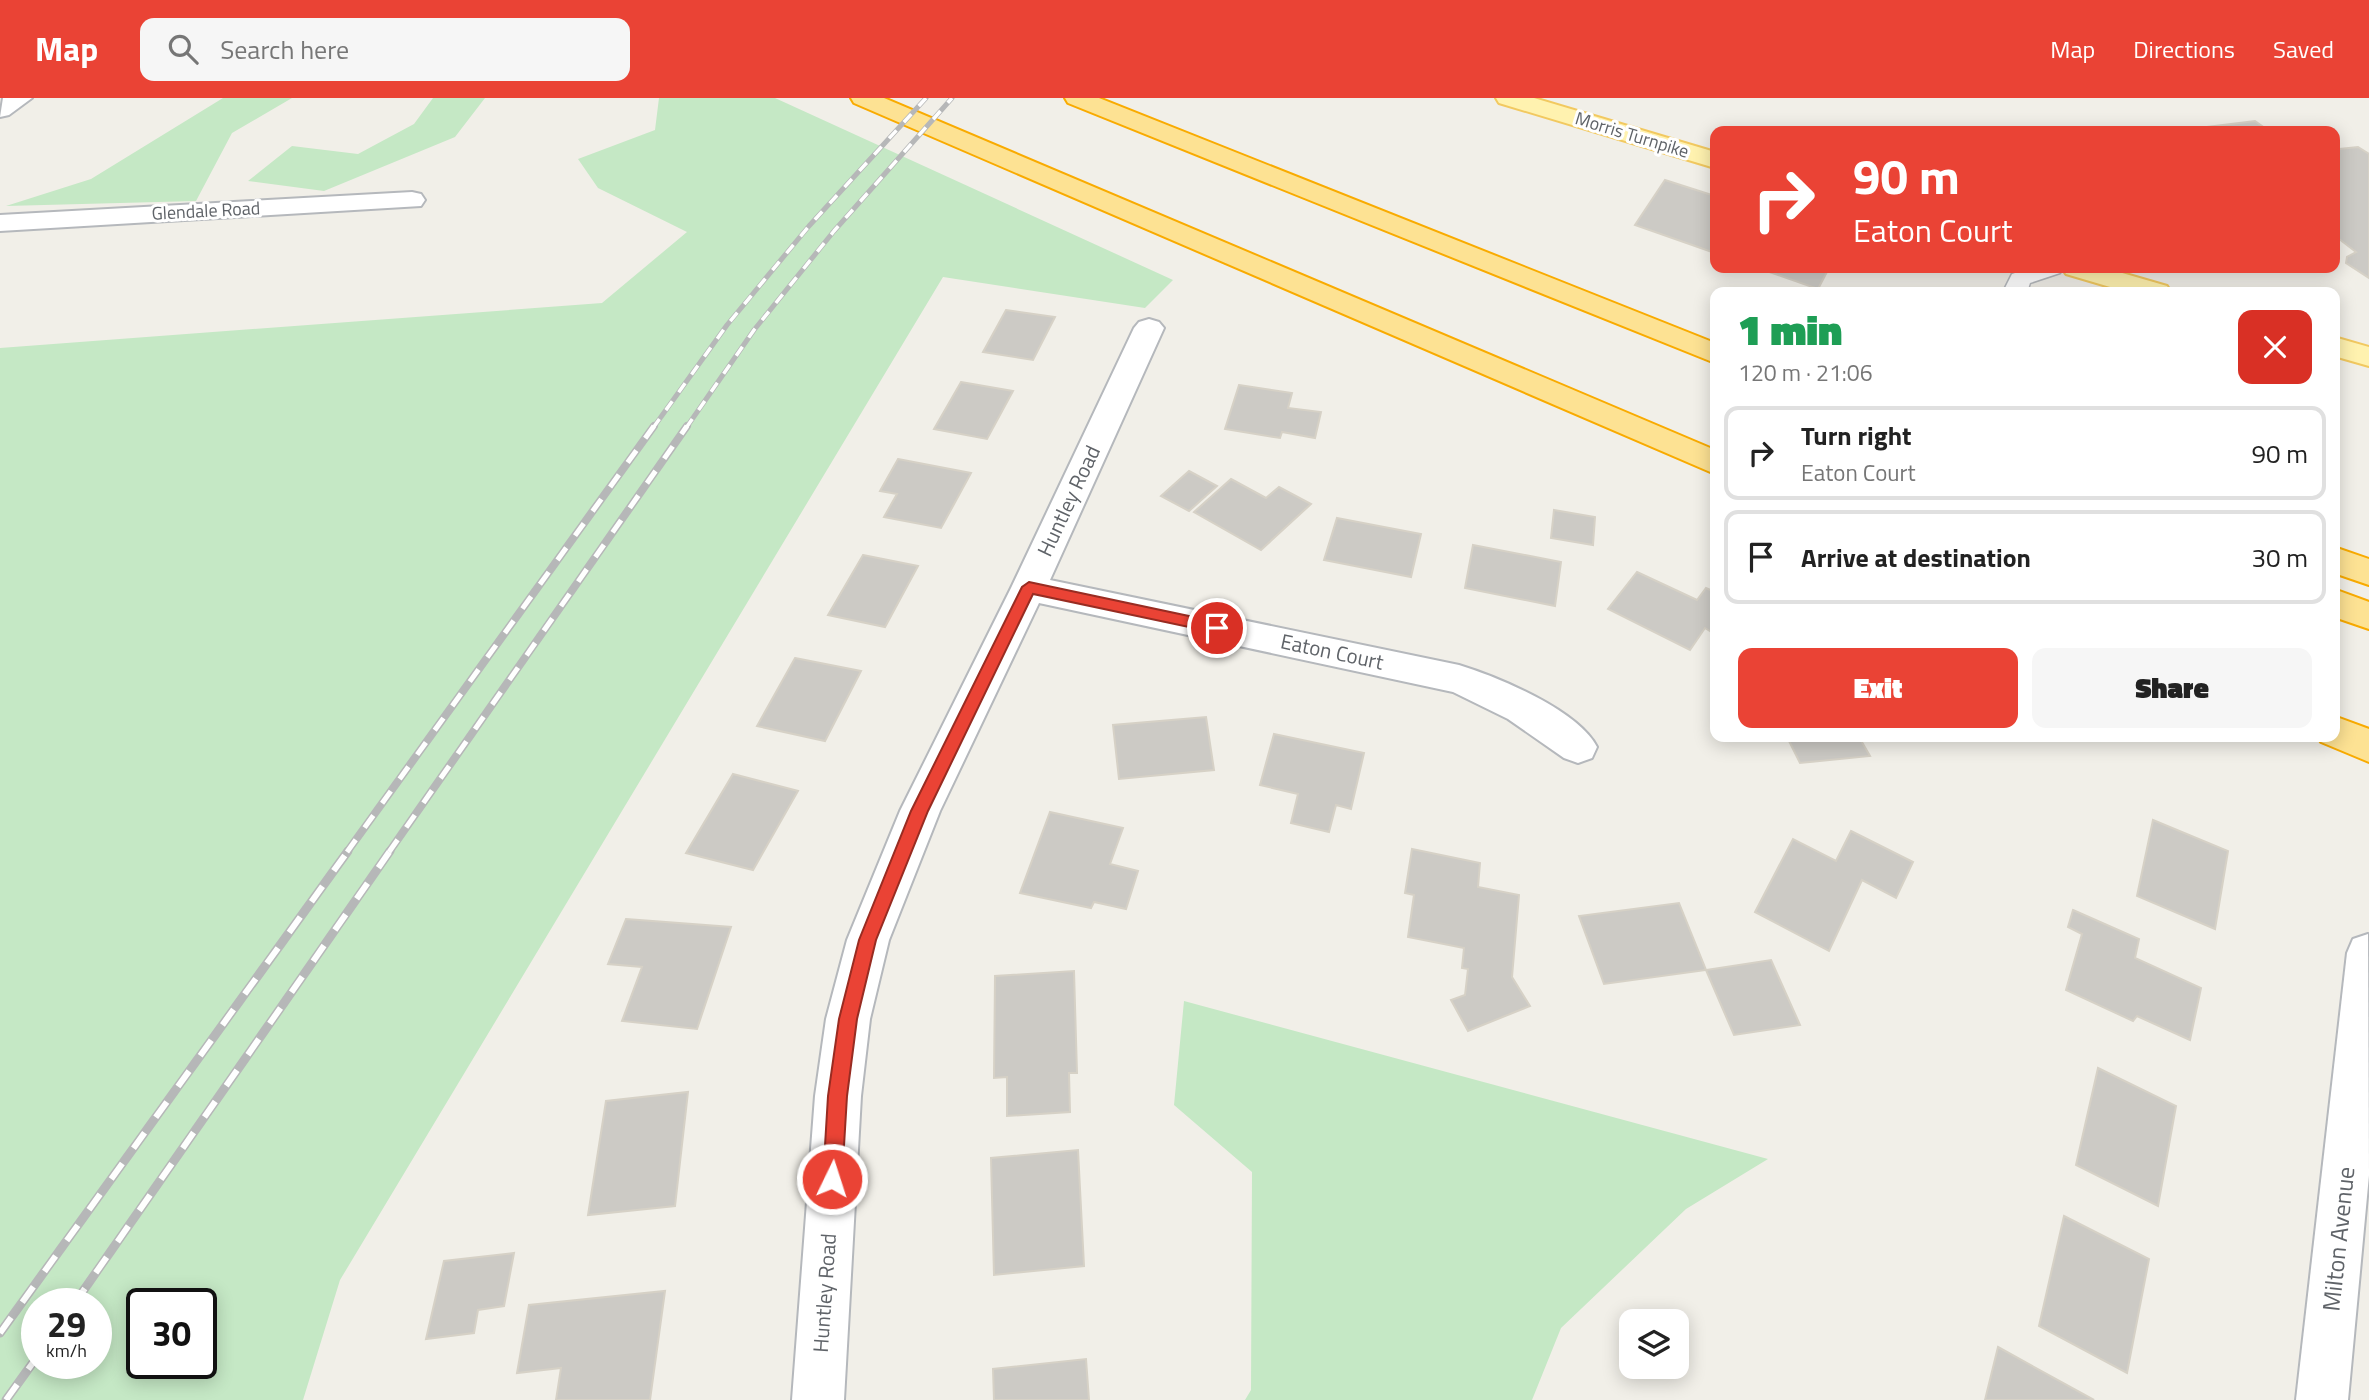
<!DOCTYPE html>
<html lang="en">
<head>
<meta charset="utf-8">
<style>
  body { margin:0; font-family:"Titillium Web",sans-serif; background:#f6f6f6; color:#222; height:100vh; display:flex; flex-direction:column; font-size:26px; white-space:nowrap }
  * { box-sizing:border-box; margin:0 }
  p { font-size:23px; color:#767676 }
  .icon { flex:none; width:38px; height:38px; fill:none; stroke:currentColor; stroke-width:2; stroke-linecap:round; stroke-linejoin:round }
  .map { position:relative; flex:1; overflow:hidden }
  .panel { position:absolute; left:1710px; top:189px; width:630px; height:455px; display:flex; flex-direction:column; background:#fff; border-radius:14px; box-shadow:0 4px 18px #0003 }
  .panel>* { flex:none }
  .top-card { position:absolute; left:1710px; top:28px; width:630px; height:147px; border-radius:14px; box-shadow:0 4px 18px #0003; background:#ea4335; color:#fff; overflow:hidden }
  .buttons { position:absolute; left:1619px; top:1211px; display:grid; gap:14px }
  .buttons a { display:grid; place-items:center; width:70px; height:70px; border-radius:14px; background:#fff; box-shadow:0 4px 18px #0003; font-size:35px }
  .speed { position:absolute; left:21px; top:1190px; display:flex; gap:14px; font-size:35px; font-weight:700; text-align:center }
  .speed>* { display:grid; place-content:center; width:91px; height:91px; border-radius:50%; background:#fff; box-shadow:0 4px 18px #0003; line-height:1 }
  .speed small { font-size:18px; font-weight:400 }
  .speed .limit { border:4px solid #111; border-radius:10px; background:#fff; color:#111 }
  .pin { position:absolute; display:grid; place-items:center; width:60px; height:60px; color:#fff; margin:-30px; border:4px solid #fff; border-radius:50%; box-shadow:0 2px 7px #0007 }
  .me { position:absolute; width:77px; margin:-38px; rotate:4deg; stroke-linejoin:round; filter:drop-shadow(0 0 5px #0008) }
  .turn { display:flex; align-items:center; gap:24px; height:147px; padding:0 28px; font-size:32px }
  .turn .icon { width:91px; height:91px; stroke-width:2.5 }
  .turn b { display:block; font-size:49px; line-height:60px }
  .round { display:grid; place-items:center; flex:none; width:74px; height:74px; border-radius:14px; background:#f6f6f6 }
  .headline { display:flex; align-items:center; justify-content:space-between; height:119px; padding:0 28px }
  h1 { font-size:42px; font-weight:800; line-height:52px; color:#1e9e55 }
  .cta { display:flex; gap:14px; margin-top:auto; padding:14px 28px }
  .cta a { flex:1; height:80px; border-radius:14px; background:#ea4335; color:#fff; font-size:28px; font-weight:800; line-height:80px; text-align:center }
  .cta a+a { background:#f6f6f6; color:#222 }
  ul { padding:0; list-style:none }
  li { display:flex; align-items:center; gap:21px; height:94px; margin:0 14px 10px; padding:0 14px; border:4px solid #e0e0e0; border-radius:14px }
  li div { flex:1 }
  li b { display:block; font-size:26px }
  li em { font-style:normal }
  header { display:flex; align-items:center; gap:42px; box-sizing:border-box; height:98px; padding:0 35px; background:#ea4335; color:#fff }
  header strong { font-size:33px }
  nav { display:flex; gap:38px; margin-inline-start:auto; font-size:24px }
  .search { width:490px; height:63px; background:#f6f6f6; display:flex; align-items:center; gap:18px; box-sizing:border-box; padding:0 24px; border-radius:14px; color:#767676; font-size:26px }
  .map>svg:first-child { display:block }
  .green { fill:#c5e8c5; fill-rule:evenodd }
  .building { fill:#cccac5; stroke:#d6d1c6; stroke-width:2 }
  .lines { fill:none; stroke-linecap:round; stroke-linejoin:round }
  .lane-casing { stroke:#b5b8bc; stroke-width:3 }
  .street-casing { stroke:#b5b8bc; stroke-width:4 }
  .primary-casing { stroke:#f2c960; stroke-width:4 }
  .highway-casing { stroke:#f9ab00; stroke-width:4 }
  .lane { fill:#fff; fill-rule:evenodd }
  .street { fill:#fff; fill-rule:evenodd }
  .primary { fill:#fff2af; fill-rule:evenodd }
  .highway { fill:#fde293; fill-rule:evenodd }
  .rail-far2-casing { stroke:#b6b7b8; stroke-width:5 }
  .rail-far1-casing { stroke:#b6b7b8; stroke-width:8 }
  .rail-casing { stroke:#b6b7b8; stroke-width:9 }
  .rail-far2 { stroke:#fff; stroke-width:3.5; stroke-dasharray:11; stroke-linecap:butt }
  .rail-far1 { stroke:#fff; stroke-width:5; stroke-dasharray:15; stroke-linecap:butt }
  .rail { stroke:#fff; stroke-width:6; stroke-dasharray:19; stroke-linecap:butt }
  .route { fill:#ea4335; stroke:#982c22; stroke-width:2 }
  .labels { text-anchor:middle; stroke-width:6; stroke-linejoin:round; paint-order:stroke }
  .far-street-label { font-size:18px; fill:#5f6368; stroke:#fff }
  .street-label { font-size:21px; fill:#5f6368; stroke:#fff }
  .near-street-label { font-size:24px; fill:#5f6368; stroke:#fff }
</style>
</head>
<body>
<header>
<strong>Map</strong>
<div class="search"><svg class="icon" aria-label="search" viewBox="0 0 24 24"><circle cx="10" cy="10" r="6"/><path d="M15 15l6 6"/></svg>Search here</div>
<nav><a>Map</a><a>Directions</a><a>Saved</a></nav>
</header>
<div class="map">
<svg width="2369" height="1302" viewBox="0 0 2369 1302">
  <rect width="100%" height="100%" fill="#f1efe8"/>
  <g class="green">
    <polygon points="223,0 292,0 232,35 196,103 6,108 91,81"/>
    <polygon points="433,0 485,0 455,39 324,93 248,83 292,48 358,56 414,26"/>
    <path d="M659 0H775L1173 182 1145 210 943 179 340 1182 303 1302H0V250L602 205 687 134 598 90 578 61 655 32ZM37 1206H96V1265H37ZM142 1206H201V1265H142Z"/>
    <polygon points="1184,903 1768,1061 1686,1111 1561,1230 1532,1302 1245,1302 1251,1292 1252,1074 1174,1007"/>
  </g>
  <g class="building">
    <polygon points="2255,23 2269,33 2174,33"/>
    <polygon points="2334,48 2339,51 2358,49 2369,56 2369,180 2346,165 2347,159 2356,154 2334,137"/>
    <polygon points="1665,82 1715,98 1715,155 1635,127"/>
    <polygon points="1758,170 1829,170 1818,191"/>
    <polygon points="1006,212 1055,219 1033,262 983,254"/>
    <polygon points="961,284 1013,293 987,341 934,331"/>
    <polygon points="1239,287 1292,295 1288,310 1321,314 1315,340 1282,334 1280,340 1225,331"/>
    <polygon points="898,361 971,375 941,430 884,419 897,396 880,393"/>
    <polygon points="1189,373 1217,388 1189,413 1161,398"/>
    <polygon points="1231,381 1266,400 1279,389 1311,406 1261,452 1194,414"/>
    <polygon points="1554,412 1595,419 1593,447 1551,440"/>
    <polygon points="1337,420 1421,436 1411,479 1324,462"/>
    <polygon points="1473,447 1561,464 1555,508 1465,490"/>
    <polygon points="863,457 918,468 885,529 828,517"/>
    <polygon points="1637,474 1697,502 1706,490 1715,494 1713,535 1705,530 1690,552 1608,511"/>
    <polygon points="795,560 861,573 825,643 757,628"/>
    <polygon points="1206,619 1214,672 1119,681 1113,627"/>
    <polygon points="1274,636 1364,655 1351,711 1336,707 1329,734 1291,725 1298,696 1260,687"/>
    <polygon points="1787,639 1859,639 1870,658 1800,665"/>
    <polygon points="733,676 798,693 753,772 686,755"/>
    <polygon points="1050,714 1123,730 1110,766 1138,773 1126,811 1094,804 1091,810 1020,795"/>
    <polygon points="2153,722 2228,753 2215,831 2137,798"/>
    <polygon points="1851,733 1913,764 1896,800 1862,782 1829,853 1755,814 1793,741 1836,763"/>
    <polygon points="1412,751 1480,765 1478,789 1519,797 1512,879 1530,908 1468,933 1451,902 1465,897 1468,871 1462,870 1464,850 1408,839 1414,797 1405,795"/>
    <polygon points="1679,805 1706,872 1604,886 1579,818"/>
    <polygon points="2073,812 2139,841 2135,860 2201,890 2190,942 2137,918 2133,923 2066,892 2082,836 2068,829"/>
    <polygon points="626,821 731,829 697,931 622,923 642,869 608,866"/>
    <polygon points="1771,862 1800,927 1734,937 1706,872"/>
    <polygon points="1074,873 1077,975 1069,975 1070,1014 1007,1018 1007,979 994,980 995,878"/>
    <polygon points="2098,970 2176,1008 2158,1108 2076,1067"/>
    <polygon points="688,994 675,1108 588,1117 606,1003"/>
    <polygon points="1078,1052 1084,1168 994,1177 991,1060"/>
    <polygon points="2064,1118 2149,1161 2127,1275 2039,1228"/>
    <polygon points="514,1155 504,1208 478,1212 474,1235 426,1241 444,1163"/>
    <polygon points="665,1193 650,1302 556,1302 561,1270 517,1275 529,1207"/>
    <polygon points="1998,1249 2094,1302 1985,1302"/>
    <polygon points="1086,1261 1089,1302 994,1302 993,1271"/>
  </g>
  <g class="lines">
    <g class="lane-casing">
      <polygon id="lane" points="2030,170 2063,170 2060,175 2030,185 2027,194 2003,194 2012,176"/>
    </g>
    <g class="street-casing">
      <g id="street">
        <polygon points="3,0 32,0 9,17 0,19"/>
        <polygon points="412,94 421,96 425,102 421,108 0,133 0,117"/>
        <path d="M1149 221 1159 224 1164 230 1050 482 1459 567C1498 579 1578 612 1597 649L1592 660 1578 665 1564 660 1508 621 1453 594 1039 505 940 713 889 842 870 921 861 998 844 1302H792L815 998 826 921 847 842 900 713 1011 490 1134 230 1139 224Z"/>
        <polygon points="2368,836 2369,1077 2348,1302 2296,1302 2347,855 2353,841"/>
      </g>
    </g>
    <g class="primary-casing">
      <g id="primary">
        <polygon points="1496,0 1534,0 1715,54 1715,70 1499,5"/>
        <polygon points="2062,170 2105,170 2167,188 2171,194 2127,194 2066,176"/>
        <polygon points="2334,239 2369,249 2369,268 2334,258"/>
      </g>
    </g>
    <g class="highway-casing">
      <g id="highway">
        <polygon points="851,0 884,0 1715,352 1715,376 854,5"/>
        <polygon points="1065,0 1099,0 1715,245 1715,265 1068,5"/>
        <polygon points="2334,449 2369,461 2369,487 2334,475"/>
        <polygon points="2334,491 2369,504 2369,531 2334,519"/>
        <polygon points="2334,618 2369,631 2369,664 2321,644 2318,639 2334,639"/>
      </g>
    </g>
    <use href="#lane" class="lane"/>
    <use href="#street" class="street"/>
    <use href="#primary" class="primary"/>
    <use href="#highway" class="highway"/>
    <g class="rail-far2-casing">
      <g id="rail-far2">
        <polyline points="653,330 727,227 809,128 926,0"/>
        <polyline points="686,330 754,232 834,133 952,0"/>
      </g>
    </g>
    <g class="rail-far1-casing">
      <g id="rail-far1">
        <polyline points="347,754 654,328"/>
        <polyline points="389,754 687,328"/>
      </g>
    </g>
    <g class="rail-casing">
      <g id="rail">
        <polyline points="74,1206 390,753"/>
        <polyline points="0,1235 348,753"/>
        <polyline points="6,1302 37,1259"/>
      </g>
    </g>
    <use href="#rail-far2" class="rail-far2"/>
    <use href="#rail-far1" class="rail-far1"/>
    <use href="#rail" class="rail"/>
  </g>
  <polygon class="route" points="1029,484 1217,524 1225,530 1217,535 1033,496 928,713 876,842 857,921 847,998 842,1081 839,1088 832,1091 825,1088 823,1081 828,998 839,921 859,842 911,713 1022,489"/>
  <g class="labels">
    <g class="far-street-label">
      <text transform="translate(1632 37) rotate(17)" y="6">Morris Turnpike</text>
      <text transform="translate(206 113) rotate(-3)" y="6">Glendale Road</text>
    </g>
    <g class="street-label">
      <text transform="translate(1069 403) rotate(-65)" y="7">Huntley Road</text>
      <text transform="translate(1332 554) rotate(12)" y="7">Eaton Court</text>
      <text transform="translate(825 1195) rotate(-86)" y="7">Huntley Road</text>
    </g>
    <g class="near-street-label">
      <text transform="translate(2339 1141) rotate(-84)" y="8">Milton Avenue</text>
    </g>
  </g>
</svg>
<div class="buttons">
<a><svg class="icon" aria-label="layers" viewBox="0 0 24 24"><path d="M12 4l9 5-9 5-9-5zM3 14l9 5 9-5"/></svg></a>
</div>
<div class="speed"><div>29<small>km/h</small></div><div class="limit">30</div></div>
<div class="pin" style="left:1217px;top:530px;background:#d93025"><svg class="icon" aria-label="arrive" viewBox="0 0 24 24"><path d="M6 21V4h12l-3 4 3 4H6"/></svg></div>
<svg class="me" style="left:832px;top:1081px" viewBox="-20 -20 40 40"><circle r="17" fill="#ea4335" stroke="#fff" stroke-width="3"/><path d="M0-11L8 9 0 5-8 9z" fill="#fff"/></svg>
<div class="top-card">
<div class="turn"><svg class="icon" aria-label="right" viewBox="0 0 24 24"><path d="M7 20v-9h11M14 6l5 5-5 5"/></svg><div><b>90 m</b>Eaton Court</div></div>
</div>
<section class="panel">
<div class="headline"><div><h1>1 min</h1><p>120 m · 21:06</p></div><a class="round" style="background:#d93025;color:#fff"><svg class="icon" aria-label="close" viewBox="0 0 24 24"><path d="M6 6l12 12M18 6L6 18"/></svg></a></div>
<ul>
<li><svg class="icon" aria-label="right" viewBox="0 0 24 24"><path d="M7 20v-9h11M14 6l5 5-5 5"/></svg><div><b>Turn right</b><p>Eaton Court</p></div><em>90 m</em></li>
<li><svg class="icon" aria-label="arrive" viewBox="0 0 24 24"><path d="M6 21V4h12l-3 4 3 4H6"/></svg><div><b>Arrive at destination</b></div><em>30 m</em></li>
</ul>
<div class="cta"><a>Exit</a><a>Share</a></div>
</section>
</div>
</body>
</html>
